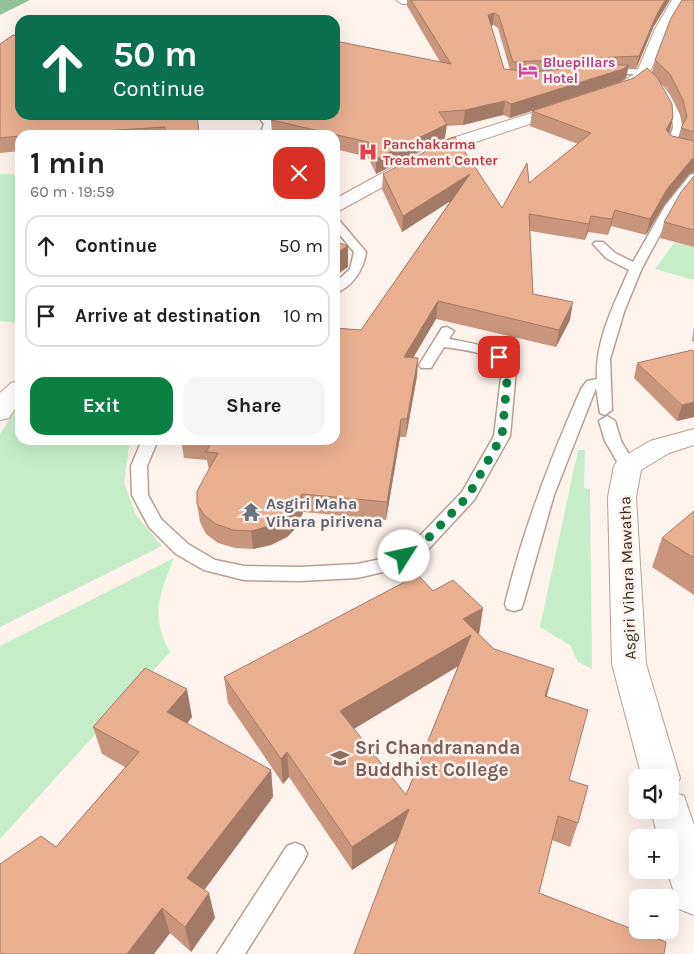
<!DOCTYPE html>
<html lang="en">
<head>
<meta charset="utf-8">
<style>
  body { margin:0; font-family:Karla,sans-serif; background:#f6f6f6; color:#202124; height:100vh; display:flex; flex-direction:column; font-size:19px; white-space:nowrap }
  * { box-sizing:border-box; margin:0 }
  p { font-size:16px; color:#757577 }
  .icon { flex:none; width:28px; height:28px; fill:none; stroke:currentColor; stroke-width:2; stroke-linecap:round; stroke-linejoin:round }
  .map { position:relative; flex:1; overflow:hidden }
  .side { position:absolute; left:15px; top:130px; width:325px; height:315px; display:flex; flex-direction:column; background:#fff; border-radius:15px; box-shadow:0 5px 20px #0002 }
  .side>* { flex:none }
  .guide { position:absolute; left:15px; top:15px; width:325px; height:105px; border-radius:15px; box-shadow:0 5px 20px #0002; background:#0b6e4f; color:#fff; overflow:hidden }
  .tools { position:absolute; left:629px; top:769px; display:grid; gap:10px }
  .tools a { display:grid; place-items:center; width:50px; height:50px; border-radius:10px; background:#fff; box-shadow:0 5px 20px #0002; font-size:25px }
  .pin { position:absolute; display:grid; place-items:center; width:42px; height:42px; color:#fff; margin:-21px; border-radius:10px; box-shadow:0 2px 8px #0006 }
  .me { position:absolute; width:55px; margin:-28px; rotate:55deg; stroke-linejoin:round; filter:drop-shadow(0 0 4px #0008) }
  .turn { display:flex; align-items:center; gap:18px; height:105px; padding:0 15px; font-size:22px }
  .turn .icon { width:65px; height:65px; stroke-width:2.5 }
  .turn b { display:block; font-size:35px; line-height:42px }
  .round { display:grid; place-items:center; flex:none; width:52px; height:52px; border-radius:15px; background:#f6f6f6 }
  .head { display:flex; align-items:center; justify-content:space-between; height:85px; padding:0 15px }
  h1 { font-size:30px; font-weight:700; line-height:38px }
  .action { display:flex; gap:10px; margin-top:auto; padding:10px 15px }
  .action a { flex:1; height:58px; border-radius:15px; background:#0b8043; color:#fff; font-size:20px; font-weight:700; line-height:58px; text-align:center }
  .action a+a { background:#f6f6f6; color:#202124 }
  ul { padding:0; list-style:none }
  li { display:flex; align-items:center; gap:15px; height:62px; margin:0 10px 8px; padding:0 5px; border:2px solid #e0e0e0; border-radius:15px }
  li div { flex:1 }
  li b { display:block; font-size:19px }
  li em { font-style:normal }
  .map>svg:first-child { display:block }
  .green { fill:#c5eec8 }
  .forest { fill:#93c296 }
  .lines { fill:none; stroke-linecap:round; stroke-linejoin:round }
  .service-casing { stroke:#b89e91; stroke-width:3 }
  .minor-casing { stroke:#b89e91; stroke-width:2 }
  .tertiary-casing { stroke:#b89e91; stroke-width:2 }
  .service { fill:#fff; fill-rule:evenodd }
  .minor { fill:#fff; fill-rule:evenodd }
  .tertiary { fill:#fff; fill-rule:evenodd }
  .wall { fill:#c8967d; fill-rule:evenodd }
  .shaded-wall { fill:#a37a66 }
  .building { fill:#e9af91; stroke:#a37a66; fill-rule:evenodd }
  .route { stroke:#0b8043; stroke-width:9; stroke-dasharray:0 16.2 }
  .labels { text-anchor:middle; stroke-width:5; stroke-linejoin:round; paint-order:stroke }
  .far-hotel-label { font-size:14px; font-weight:bold; fill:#b23c85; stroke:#fdf2ec; text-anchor:start }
  .far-health-label { font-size:14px; font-weight:bold; fill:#be3a42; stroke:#fdf2ec; text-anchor:start }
  .worship-label { font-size:16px; font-weight:bold; fill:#5b616d; stroke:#fdf2ec; text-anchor:start }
  .street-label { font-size:16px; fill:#342a25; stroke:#fdf2ec }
  .near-education-label { font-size:19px; font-weight:bold; fill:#785e54; stroke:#fdf2ec; text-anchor:start }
</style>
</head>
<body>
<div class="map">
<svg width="694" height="954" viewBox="0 0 694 954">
  <rect width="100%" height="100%" fill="#fdf2ec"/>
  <g class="green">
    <polygon points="0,174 20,175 20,323 0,321"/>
    <polygon points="675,242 694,247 694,280 655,269"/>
    <polygon points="20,403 20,440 130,440 124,483 136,515 162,546 0,627 0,434"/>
    <polygon points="578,450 585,450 584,488 590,489 592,669 578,662 570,645 540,627"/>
    <path d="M174 558C159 595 150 615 170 652L0 839V646Z"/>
  </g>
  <polygon class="forest" points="0,0 30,0 0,15"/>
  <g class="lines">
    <g class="service-casing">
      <g id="service">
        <path d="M605 70C618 70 635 67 647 72 662 79 682 110 683 126 683 133 678 138 674 143L694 150V156L669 149 664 143C668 138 673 133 673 126 673 112 655 81 641 76 629 71 614 77 602 75L601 73Z"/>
        <polygon points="257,115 267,115 274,124 270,135 260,135 264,124"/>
        <path d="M694 174V184L675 207 642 268 624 312 610 359 612 410 605 415 600 413 596 388 554 495 523 604 521 609 514 611 507 609 505 604C523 530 550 459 581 389L587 381 597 379C595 341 614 304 629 270L606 258 593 244 595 242H603L615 253 633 262 665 206 690 175Z"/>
        <path d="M335 219 339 220 366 252C364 269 352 288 335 293V283L350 269 354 252 335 229Z"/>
        <path d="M447 327 454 331 449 339C474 344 503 346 516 370L510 436 474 500 424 554 396 569 357 578 300 581 244 580 204 570 176 554 149 527 132 495 131 466 142 440H158L147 466 148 495 161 519 188 544 215 560 244 566 300 567 357 564 386 558 412 544 462 492 494 436 502 370C492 351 463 350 444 347L431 368H421L419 365 442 328Z"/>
        <polygon points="607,416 615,421 621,441 636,466 634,470 622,470 605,441 599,421"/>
        <polygon points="295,843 303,846 307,854 303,862 245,954 217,954 287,846"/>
      </g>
    </g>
    <g class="minor-casing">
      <g id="minor">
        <polygon points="396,0 459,0 453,4 402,4"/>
        <polygon points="694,429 694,445 669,453 641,470 636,497 646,664 680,778 674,790 671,791 684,796 694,825 694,915 679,909 667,870 670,870 670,838 658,838 651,810 670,810 670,778 642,778 612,664 608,497 614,466 618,460 650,441"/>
      </g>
    </g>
    <g class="tertiary-casing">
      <g id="tertiary">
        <path d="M672 0H684C678 10 671 20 667 31 657 53 646 102 612 93L610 90 637 72 655 29Z"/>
        <polygon points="566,102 574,107 571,110 449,151 335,213 335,199 437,143"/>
        <polygon points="20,381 20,401 9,418 0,420 0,393 11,383"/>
      </g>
    </g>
    <use href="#service" class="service"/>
    <use href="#minor" class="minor"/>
    <use href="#tertiary" class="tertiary"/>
  </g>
  <g class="wall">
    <path d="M407 0H411L653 28 636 69H628L626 78 620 82 510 118 503 115 463 125 446 126 445 138 376 174 368 157 335 149V135H275L272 134 271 120 335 115 440 62 407 6ZM493 25 498 28 510 70 504 69 491 26Z"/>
    <path d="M694 0V173L689 174 664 205 646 235 611 226 608 235 588 232 585 240 530 231 533 294 570 320 556 347 436 319 413 358H418L417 376 406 437H400L386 520 303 512 298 526 287 537 271 545 253 549 235 548 218 543 206 534 200 522 197 504 209 470 207 460 184 458 181 440H335L361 330 451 200 402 232 382 189 383 174 502 208 529 183 578 144 530 126 532 111 652 72 655 60ZM660 81 667 88 680 115 682 125 681 128 678 138 672 136 669 133 673 117Z"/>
    <polygon points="0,44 197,115 199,135 20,135 20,151 0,153"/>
    <polygon points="694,176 694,247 660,238 664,222"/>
    <polygon points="694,327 694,342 692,341"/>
    <polygon points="637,363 694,417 677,421 634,378"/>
    <polygon points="694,511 694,595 652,567 662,538"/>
    <path d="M433 591 494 649 547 696 569 780 578 823 570 847 552 840H398L352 870 289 777 283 784 228 703 224 677ZM458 666 406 795 354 729Z"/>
    <polygon points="192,717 187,724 271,770 273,797 204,890 215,918 191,952 170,933 154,954 0,954 56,847 125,767 102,754 93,727"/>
  </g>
  <g class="shaded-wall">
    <polygon points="665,0 670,0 653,28 636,69 639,56 656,16"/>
    <polygon points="494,13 493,25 487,27 488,15"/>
    <polygon points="629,65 626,78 620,82 510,118 511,104"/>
    <polygon points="505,101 503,115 463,125 465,110"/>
    <polygon points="673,117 670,131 663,144 666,130"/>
    <polygon points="447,124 445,138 376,174 376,159"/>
    <polygon points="694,158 694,172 689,174 664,205 646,235 650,219 667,189 692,159"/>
    <polygon points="470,174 468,190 402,232 403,216"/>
    <polygon points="615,210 611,226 608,235 612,219"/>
    <polygon points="591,216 588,232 585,240"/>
    <polygon points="348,246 348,267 335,276 335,254"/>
    <polygon points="438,301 436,319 403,375 404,357"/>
    <polygon points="573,302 570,320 556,347 559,330"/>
    <polygon points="418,358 417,376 406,437 407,419"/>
    <polygon points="694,402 694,417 677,421 682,405"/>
    <polygon points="401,419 400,437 386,520 387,502"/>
    <polygon points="302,494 303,512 298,526 287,537 271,545 253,549 251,531"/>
    <polygon points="483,608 479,635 467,661 340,737 340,711 463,619"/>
    <polygon points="554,669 547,695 539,721 545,696"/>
    <polygon points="187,689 192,717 174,740 167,712"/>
    <polygon points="287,752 289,777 283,784 281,759"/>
    <polygon points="271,770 273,797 194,904 187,878"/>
    <polygon points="409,809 407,834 352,870 352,847"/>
    <polygon points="209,893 215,918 191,952 185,927"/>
    <polygon points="162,908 170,933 154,954 127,954"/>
  </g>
  <g class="building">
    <polygon points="411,0 665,0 656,16 639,56 513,62 499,16 494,13 488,15 504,69 533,72 602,65 629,65 623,69 511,104 505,101 465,110 439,112 447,124 376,159 368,142 271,120 273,115 335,115 335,41 451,64"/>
    <polygon points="682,0 694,0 694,132 681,128 687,117 683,100 670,74 655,60 671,18"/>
    <polygon points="255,18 265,20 248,20"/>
    <polygon points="13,35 20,36 20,115 197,115 199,133 165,135 165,127 41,135 20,135 20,136 0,138 0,44"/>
    <polygon points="647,68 657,77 672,104 673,117 666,130 672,136 694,141 694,158 692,159 667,189 650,219 615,210 612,219 591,216 589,224 529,214 533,294 573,302 559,330 438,301 404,357 418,358 407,419 401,419 387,502 302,494 297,507 286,519 270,526 251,531 233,530 216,524 204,515 197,504 197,491 218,453 206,452 211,443 187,440 335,440 335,328 361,330 470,174 403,216 383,174 451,138 455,137 502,208 527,163 529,183 591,133 532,111 634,78"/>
    <polygon points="694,176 694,230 664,222 681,192"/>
    <polygon points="335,241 348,246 335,254"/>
    <polygon points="692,350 694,351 694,402 682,405 637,363"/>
    <polygon points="694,511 694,558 662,538"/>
    <path d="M418 575 433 591 453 580 483 608 463 619 494 649 554 669 545 696 588 710 569 780 588 786 578 823 558 816 539 893 666 942 664 954H354L409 809 352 847 287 752 281 759 224 677ZM471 635 406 795 340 711Z"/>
    <polygon points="145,668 187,689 167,712 271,770 187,878 209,893 185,927 162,908 127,954 0,954 0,864 41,836 56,847 139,752 93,727"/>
  </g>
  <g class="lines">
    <polyline class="route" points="404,556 418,549 468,496 502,436 508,370 504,361 499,357"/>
  </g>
  <defs>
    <g id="hotel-bare" transform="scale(1.5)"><path d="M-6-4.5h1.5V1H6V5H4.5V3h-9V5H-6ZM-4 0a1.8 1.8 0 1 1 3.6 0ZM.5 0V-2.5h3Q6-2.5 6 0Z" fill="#d1479c" stroke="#fdf2ec" stroke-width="2.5" paint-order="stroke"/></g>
    <g id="hospital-bare" transform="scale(1.5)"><path d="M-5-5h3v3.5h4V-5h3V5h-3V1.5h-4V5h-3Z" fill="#e0444e" stroke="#fdf2ec" stroke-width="2.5" paint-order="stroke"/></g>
    <g id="temple-bare" transform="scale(1.5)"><path d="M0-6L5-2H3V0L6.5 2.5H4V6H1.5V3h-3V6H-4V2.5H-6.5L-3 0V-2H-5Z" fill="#6b7280" stroke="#fdf2ec" stroke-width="2.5" paint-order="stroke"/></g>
    <g id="school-bare" transform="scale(1.5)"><path d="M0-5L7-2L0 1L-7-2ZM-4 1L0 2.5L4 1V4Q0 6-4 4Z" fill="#8d6e63" stroke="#fdf2ec" stroke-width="2.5" paint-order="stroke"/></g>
  </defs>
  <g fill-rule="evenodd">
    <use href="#hotel-bare" x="528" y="70"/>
    <use href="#hospital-bare" x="368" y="152"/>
    <use href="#temple-bare" x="251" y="512"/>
    <use href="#school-bare" x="340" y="758"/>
  </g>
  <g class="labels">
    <g class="far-hotel-label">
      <text x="543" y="67">Bluepillars<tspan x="543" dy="16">Hotel</tspan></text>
    </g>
    <g class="far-health-label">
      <text x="383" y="149">Panchakarma<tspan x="383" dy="16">Treatment Center</tspan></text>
    </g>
    <g class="worship-label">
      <text x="266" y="509">Asgiri Maha<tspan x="266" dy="18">Vihara pirivena</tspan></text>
    </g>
    <g class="street-label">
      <text transform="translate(627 578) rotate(-92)" y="6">Asgiri Vihara Mawatha</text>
    </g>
    <g class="near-education-label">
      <text x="355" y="754">Sri Chandrananda<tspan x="355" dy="22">Buddhist College</tspan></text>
    </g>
  </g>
</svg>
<div class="tools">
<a><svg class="icon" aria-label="sound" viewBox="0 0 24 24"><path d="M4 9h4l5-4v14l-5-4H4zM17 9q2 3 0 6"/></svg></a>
<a>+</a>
<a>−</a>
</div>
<div class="pin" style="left:499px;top:357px;background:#d93025"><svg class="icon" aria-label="arrive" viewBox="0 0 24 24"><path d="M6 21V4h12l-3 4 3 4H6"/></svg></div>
<svg class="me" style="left:404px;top:556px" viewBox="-20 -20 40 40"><circle r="19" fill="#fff"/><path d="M0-13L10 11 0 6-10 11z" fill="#0b8043"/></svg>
<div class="guide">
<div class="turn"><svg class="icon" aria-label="ahead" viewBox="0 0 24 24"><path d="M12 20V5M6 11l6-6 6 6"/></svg><div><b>50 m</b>Continue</div></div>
</div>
<section class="side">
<div class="head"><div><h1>1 min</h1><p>60 m · 19:59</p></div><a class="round" style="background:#d93025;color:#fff"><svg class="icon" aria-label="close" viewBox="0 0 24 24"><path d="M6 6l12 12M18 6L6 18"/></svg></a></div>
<ul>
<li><svg class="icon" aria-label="ahead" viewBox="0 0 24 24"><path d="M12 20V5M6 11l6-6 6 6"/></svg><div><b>Continue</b></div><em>50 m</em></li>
<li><svg class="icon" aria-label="arrive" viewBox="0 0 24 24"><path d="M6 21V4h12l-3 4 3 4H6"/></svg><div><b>Arrive at destination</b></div><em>10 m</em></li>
</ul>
<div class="action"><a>Exit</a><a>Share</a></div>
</section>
</div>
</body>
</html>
